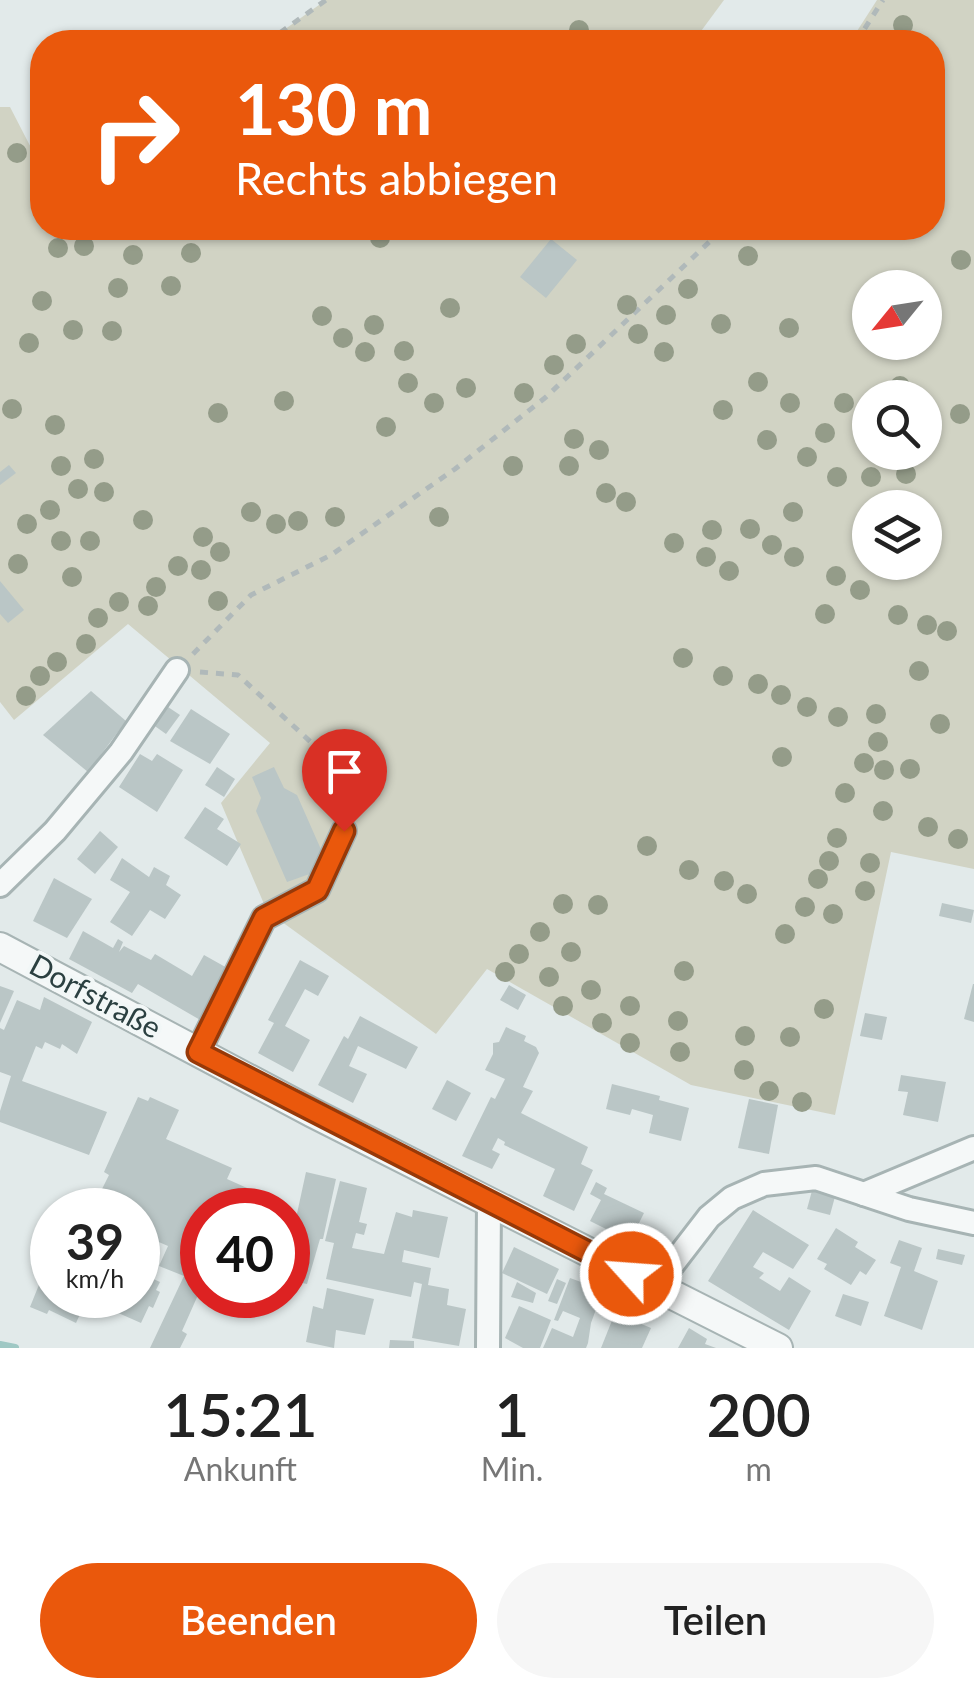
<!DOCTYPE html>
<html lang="de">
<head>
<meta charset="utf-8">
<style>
  body { margin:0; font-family:Lato,sans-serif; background:#f6f6f6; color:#222; height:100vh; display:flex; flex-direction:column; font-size:38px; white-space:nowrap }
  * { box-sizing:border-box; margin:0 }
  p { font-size:32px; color:#767676 }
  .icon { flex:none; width:55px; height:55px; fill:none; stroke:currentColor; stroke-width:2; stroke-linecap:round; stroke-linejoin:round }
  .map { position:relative; height:1348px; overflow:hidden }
  .panel { display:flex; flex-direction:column; background:#fff; flex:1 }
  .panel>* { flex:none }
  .top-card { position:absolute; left:30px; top:30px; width:915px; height:210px; border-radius:40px; box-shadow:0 2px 8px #0004; background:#ea580c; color:#fff; overflow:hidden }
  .needle { width:65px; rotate:240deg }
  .buttons { position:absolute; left:852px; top:270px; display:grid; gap:20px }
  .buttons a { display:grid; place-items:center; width:90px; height:90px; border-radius:50%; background:#fff; box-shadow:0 2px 8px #0004; font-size:50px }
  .speed { position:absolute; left:30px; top:1188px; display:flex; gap:20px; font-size:50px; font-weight:700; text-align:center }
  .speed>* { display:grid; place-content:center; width:130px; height:130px; border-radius:50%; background:#fff; box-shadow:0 2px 8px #0004; line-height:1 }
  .speed small { font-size:25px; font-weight:400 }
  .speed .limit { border:15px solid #d22; background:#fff; color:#111 }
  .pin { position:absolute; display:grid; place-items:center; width:85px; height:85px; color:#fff; margin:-102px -42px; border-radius:50% 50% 50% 0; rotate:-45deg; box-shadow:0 0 10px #0007 }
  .pin .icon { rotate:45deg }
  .me { position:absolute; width:110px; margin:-55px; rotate:296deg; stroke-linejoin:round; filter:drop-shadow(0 0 8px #0008) }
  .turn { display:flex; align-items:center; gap:35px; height:210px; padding:0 40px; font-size:45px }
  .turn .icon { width:130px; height:130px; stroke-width:2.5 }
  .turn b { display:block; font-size:70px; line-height:85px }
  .eta { display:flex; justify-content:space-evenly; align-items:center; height:170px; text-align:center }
  .eta b { font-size:60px; font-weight:600; line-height:70px }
  .cta { display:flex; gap:20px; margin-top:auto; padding:20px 40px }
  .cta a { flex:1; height:115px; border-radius:60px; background:#ea580c; color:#fff; font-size:40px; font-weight:600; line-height:115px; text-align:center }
  .cta a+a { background:#f6f6f6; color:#222 }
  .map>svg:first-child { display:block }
  .green { fill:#d1d3c4; fill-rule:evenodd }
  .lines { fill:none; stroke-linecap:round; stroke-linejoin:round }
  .stream { stroke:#9fc8c4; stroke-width:8 }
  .building { fill:#bac6c6 }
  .minor-casing { stroke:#a7b4b4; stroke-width:28 }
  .tertiary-casing { stroke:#a7b4b4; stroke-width:32 }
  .path { stroke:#b0b9ba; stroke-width:5; stroke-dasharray:8 8; stroke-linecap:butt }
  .minor { stroke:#f5f8f8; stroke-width:22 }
  .tertiary { stroke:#f5f8f8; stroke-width:28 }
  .tree { fill:#949c89 }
  .route-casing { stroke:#983908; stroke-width:25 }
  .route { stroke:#ea580c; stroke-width:18 }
  .labels { text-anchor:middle; stroke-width:8; stroke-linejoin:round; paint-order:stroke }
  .street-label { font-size:30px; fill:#2b4041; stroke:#f2f7f7 }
</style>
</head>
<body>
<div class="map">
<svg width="974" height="1348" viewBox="0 0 974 1348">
  <rect width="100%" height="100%" fill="#e2eaea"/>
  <g class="green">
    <polygon points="326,0 724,0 693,42 267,42"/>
    <path d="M877 0H974V869L891 852 835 1115 691 1085 487 969 436 1034 267 911 221 803 270 743 128 624 14 720 0 702V107H10L42 169V228H69L71 231 76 228H932V42H850ZM870 288H925V342H870ZM870 398H925V452H870ZM870 508H925V562H870Z"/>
  </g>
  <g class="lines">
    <polyline class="stream" points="0,1345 15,1348"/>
  </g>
  <g class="building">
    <polygon points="551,239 577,260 546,298 520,277"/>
    <polygon points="9,465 16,473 0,485 0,472"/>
    <polygon points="0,581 24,610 8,623 0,614"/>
    <polygon points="91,691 126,721 88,772 43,735"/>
    <polygon points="165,705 180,715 166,734 152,724"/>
    <polygon points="191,709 230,734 210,764 170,741"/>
    <polygon points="140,754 152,761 157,754 183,770 157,812 119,787"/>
    <polygon points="217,767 235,779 224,797 205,785"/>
    <polygon points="274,767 284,788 297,795 327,863 318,871 287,882 256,811 261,798 252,777"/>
    <polygon points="205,807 224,819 217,829 241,844 227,866 184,838"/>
    <polygon points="100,831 118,847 95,874 77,859"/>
    <polygon points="122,858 149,877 154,867 170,876 166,885 181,895 165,919 150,910 132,936 110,922 130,892 110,880"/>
    <polygon points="54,878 92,899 67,938 33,921"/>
    <polygon points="942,903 974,910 971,923 939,916"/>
    <polygon points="83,931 113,948 118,939 123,942 119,952 124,946 151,960 155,954 192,976 204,955 229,969 202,1021 138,984 132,993 69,959"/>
    <polygon points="300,960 329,976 318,996 305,989 285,1026 310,1040 293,1072 258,1053 274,1023 268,1020"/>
    <polygon points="973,984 974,984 974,1022 964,1019"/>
    <polygon points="509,985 526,995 518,1010 500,1000"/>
    <polygon points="0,986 14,991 0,1023"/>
    <polygon points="44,997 92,1022 77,1054 62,1044 60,1049 45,1042 42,1049 36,1046 22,1081 107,1112 89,1155 0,1122 0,1111 11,1076 0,1072 0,1028 4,1030 17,1000 40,1010"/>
    <polygon points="865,1013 887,1017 882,1040 860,1036"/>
    <polygon points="360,1016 418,1047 406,1069 358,1046 349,1066 367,1074 353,1103 318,1085 344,1036 348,1039"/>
    <polygon points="506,1027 526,1036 524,1041 536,1047 539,1053 523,1087 533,1091 521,1113 588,1147 581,1164 593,1170 574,1211 543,1196 555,1169 504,1145 505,1142 498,1138 492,1150 500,1154 492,1169 462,1156 491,1097 495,1099 505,1079 485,1070 493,1054 493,1043 499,1042"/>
    <polygon points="901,1075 946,1082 938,1122 903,1115 908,1092 898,1091"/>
    <polygon points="447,1080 471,1093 456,1121 432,1109"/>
    <polygon points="612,1084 660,1096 659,1100 689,1108 681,1141 649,1133 653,1115 632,1109 630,1115 606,1109"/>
    <polygon points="138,1097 148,1101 150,1097 179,1110 166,1139 232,1168 227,1179 256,1192 248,1210 202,1210 202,1248 197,1246 185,1273 202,1282 202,1286 182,1331 187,1334 180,1348 150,1348 184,1276 159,1266 168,1246 138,1233 141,1212 100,1193 109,1175 104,1172"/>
    <polygon points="749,1099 778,1105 769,1154 738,1148"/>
    <polygon points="306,1172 336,1179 323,1239 320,1239 307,1284 288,1280 288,1231 293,1232"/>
    <polygon points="340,1181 367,1188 359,1222 367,1224 364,1235 356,1233 352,1248 384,1254 396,1212 412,1217 413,1210 448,1217 439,1258 404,1250 402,1262 431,1268 428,1285 449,1289 447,1305 466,1309 459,1346 412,1338 422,1284 414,1282 411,1297 326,1279 334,1243 325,1241"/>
    <polygon points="596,1182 607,1188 604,1194 644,1213 630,1241 590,1221 601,1200 590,1194"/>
    <polygon points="813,1187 836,1193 830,1215 807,1209"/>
    <polygon points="753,1210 809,1245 793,1269 763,1252 753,1267 764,1273 759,1278 780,1291 789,1277 811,1291 789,1330 708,1281"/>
    <polygon points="836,1228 858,1242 855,1247 876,1260 866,1275 860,1271 851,1285 824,1269 827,1264 817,1259"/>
    <polygon points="899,1240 922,1248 914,1271 938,1281 922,1330 884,1316 901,1267 890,1263"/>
    <polygon points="514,1247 559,1269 547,1294 502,1273"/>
    <polygon points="938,1249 965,1255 962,1265 936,1259"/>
    <polygon points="47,1265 52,1268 52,1295 72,1295 70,1299 74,1301 79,1296 87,1299 76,1323 49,1310 47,1314 30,1307"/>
    <polygon points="138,1272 160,1282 156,1290 160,1292 153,1308 149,1306 141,1323 107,1308 113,1295 138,1295"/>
    <polygon points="570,1278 603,1290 591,1323 588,1343 586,1348 543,1348 552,1328 573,1337 580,1318 563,1311 558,1321 554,1320"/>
    <polygon points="557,1279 566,1283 557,1304 548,1301"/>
    <polygon points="517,1282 536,1293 533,1303 511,1297"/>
    <polygon points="327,1288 374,1299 365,1335 336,1330 334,1348 306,1342 313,1306 323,1309"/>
    <polygon points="843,1294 869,1302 861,1326 835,1316"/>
    <polygon points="519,1306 551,1320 540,1348 523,1348 505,1338"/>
    <polygon points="615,1313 651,1328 642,1348 601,1348"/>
    <polygon points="689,1328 707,1339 705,1344 716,1348 678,1348"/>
    <polygon points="390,1340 414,1341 414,1348 389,1348"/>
  </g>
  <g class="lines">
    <g class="minor-casing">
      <g id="minor">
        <polyline points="0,885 55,831 121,752 177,670"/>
        <polyline points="198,1052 264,918 317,890 344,831"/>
        <polyline points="864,1194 974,1148"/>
        <polyline points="655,1287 709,1217 732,1198 764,1184 816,1178 909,1209 974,1223"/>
        <polyline points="488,1348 489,1202"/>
      </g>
    </g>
    <g class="tertiary-casing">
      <polyline id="tertiary" points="0,947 313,1113 778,1348"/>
    </g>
    <g class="path">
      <polyline points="267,42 326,0"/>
      <polyline points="856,42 883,0"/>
      <polyline points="193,654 251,595 331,555 455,469 546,397 724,228"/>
      <polyline points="200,672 238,675 326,756 339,811"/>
    </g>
    <use href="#minor" class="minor"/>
    <use href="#tertiary" class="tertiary"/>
  </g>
  <g class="tree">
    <circle cx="903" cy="25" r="10"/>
    <circle cx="579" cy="30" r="10"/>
    <circle cx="17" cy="153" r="10"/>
    <circle cx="380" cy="238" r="10"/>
    <circle cx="84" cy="246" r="10"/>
    <circle cx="58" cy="248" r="10"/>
    <circle cx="191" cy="253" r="10"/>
    <circle cx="133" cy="255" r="10"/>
    <circle cx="748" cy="256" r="10"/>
    <circle cx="961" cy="260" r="10"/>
    <circle cx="171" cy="286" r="10"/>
    <circle cx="118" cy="288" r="10"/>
    <circle cx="688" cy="289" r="10"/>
    <circle cx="42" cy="301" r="10"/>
    <circle cx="627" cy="305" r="10"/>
    <circle cx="450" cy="308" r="10"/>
    <circle cx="666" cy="315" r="10"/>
    <circle cx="322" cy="316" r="10"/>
    <circle cx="721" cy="324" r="10"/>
    <circle cx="374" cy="325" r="10"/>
    <circle cx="789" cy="328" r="10"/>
    <circle cx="73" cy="330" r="10"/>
    <circle cx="112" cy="331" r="10"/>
    <circle cx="638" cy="334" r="10"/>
    <circle cx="343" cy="338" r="10"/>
    <circle cx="29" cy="343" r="10"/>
    <circle cx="576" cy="344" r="10"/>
    <circle cx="404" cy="351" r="10"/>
    <circle cx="365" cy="352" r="10"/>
    <circle cx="664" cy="352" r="10"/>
    <circle cx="554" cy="365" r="10"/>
    <circle cx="758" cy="382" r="10"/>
    <circle cx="408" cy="383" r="10"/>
    <circle cx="900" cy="386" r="10"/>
    <circle cx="466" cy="388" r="10"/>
    <circle cx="524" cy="393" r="10"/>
    <circle cx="284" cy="401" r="10"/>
    <circle cx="434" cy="403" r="10"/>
    <circle cx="790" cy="403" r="10"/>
    <circle cx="844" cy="403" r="10"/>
    <circle cx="12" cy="409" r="10"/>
    <circle cx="723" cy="410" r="10"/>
    <circle cx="218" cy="413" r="10"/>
    <circle cx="960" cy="414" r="10"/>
    <circle cx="55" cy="425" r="10"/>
    <circle cx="386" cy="427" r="10"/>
    <circle cx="825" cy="433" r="10"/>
    <circle cx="574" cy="439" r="10"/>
    <circle cx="767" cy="440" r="10"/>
    <circle cx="599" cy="450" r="10"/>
    <circle cx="807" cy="457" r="10"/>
    <circle cx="94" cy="459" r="10"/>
    <circle cx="61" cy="466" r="10"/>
    <circle cx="513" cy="466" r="10"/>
    <circle cx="569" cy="466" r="10"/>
    <circle cx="906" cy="474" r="10"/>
    <circle cx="837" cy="477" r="10"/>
    <circle cx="871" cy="477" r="10"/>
    <circle cx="78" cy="489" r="10"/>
    <circle cx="104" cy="492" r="10"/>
    <circle cx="606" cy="493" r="10"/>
    <circle cx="626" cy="502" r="10"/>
    <circle cx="50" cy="510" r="10"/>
    <circle cx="251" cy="512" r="10"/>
    <circle cx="793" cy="512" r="10"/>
    <circle cx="335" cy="517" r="10"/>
    <circle cx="439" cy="517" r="10"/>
    <circle cx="143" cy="520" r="10"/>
    <circle cx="298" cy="521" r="10"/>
    <circle cx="27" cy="524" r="10"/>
    <circle cx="276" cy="524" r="10"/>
    <circle cx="750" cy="529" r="10"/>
    <circle cx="712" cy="530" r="10"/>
    <circle cx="203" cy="537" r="10"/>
    <circle cx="61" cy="541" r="10"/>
    <circle cx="90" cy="541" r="10"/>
    <circle cx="674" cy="543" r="10"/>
    <circle cx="772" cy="545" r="10"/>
    <circle cx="220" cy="552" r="10"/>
    <circle cx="706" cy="557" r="10"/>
    <circle cx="794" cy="557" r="10"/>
    <circle cx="18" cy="564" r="10"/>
    <circle cx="178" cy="566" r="10"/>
    <circle cx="201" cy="570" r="10"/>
    <circle cx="729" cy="571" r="10"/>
    <circle cx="836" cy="576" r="10"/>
    <circle cx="72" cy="577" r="10"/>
    <circle cx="156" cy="587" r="10"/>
    <circle cx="860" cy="590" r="10"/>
    <circle cx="218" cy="601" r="10"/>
    <circle cx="119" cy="602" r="10"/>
    <circle cx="148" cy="606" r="10"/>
    <circle cx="825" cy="614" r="10"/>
    <circle cx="898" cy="615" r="10"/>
    <circle cx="98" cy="618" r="10"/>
    <circle cx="927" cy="625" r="10"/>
    <circle cx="947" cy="631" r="10"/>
    <circle cx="86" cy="644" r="10"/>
    <circle cx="683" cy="658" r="10"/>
    <circle cx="57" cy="662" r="10"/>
    <circle cx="919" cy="671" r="10"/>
    <circle cx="40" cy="676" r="10"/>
    <circle cx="723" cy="676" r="10"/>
    <circle cx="758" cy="684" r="10"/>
    <circle cx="781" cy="695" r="10"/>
    <circle cx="26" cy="696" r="10"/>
    <circle cx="807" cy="707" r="10"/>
    <circle cx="876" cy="714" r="10"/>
    <circle cx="838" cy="717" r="10"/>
    <circle cx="940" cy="724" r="10"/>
    <circle cx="878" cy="742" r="10"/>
    <circle cx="782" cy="757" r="10"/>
    <circle cx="864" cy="763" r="10"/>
    <circle cx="910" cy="769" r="10"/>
    <circle cx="884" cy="770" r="10"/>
    <circle cx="845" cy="793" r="10"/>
    <circle cx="883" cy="811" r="10"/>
    <circle cx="928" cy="827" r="10"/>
    <circle cx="837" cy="838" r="10"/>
    <circle cx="958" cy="839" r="10"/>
    <circle cx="647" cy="846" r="10"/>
    <circle cx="829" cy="861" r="10"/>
    <circle cx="870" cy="863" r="10"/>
    <circle cx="689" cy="870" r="10"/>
    <circle cx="818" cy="879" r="10"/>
    <circle cx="724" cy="881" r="10"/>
    <circle cx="865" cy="891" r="10"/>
    <circle cx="747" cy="894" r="10"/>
    <circle cx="563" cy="904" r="10"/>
    <circle cx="598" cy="905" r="10"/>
    <circle cx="805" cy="907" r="10"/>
    <circle cx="833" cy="914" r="10"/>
    <circle cx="540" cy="932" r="10"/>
    <circle cx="785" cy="934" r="10"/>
    <circle cx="571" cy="952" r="10"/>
    <circle cx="519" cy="954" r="10"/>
    <circle cx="684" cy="971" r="10"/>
    <circle cx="505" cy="972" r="10"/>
    <circle cx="549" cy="977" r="10"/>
    <circle cx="591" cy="990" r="10"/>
    <circle cx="563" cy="1006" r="10"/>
    <circle cx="630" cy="1006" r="10"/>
    <circle cx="824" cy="1009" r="10"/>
    <circle cx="678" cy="1021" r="10"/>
    <circle cx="602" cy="1023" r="10"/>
    <circle cx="745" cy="1036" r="10"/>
    <circle cx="790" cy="1037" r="10"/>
    <circle cx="630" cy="1043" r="10"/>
    <circle cx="680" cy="1052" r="10"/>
    <circle cx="744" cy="1070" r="10"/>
    <circle cx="769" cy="1091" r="10"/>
    <circle cx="802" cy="1102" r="10"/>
  </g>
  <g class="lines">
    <g class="route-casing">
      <polyline id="route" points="344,831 317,890 264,918 198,1052 631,1274"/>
    </g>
    <use href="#route" class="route"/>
  </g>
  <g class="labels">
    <g class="street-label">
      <text transform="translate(95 997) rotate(28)" y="10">Dorfstraße</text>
    </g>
  </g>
</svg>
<div class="buttons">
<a><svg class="needle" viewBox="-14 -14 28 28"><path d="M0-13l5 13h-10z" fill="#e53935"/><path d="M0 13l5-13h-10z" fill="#767676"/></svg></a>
<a><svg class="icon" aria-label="search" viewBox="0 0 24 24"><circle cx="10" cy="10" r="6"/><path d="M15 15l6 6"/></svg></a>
<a><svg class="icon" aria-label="layers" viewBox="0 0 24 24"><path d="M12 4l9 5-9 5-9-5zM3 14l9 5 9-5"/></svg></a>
</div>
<div class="speed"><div>39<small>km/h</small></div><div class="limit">40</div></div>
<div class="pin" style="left:344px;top:831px;background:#d93025"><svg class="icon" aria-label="arrive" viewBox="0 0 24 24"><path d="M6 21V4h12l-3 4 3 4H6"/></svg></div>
<svg class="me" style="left:631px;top:1274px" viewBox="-20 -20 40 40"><circle r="17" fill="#ea580c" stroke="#fff" stroke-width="3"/><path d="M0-11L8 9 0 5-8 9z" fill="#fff"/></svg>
<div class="top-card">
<div class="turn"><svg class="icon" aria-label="right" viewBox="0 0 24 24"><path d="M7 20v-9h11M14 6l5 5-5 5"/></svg><div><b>130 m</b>Rechts abbiegen</div></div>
</div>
</div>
<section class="panel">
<div class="eta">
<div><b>15:21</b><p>Ankunft</p></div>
<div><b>1</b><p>Min.</p></div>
<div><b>200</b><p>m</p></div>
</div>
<div class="cta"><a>Beenden</a><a>Teilen</a></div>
</section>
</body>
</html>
